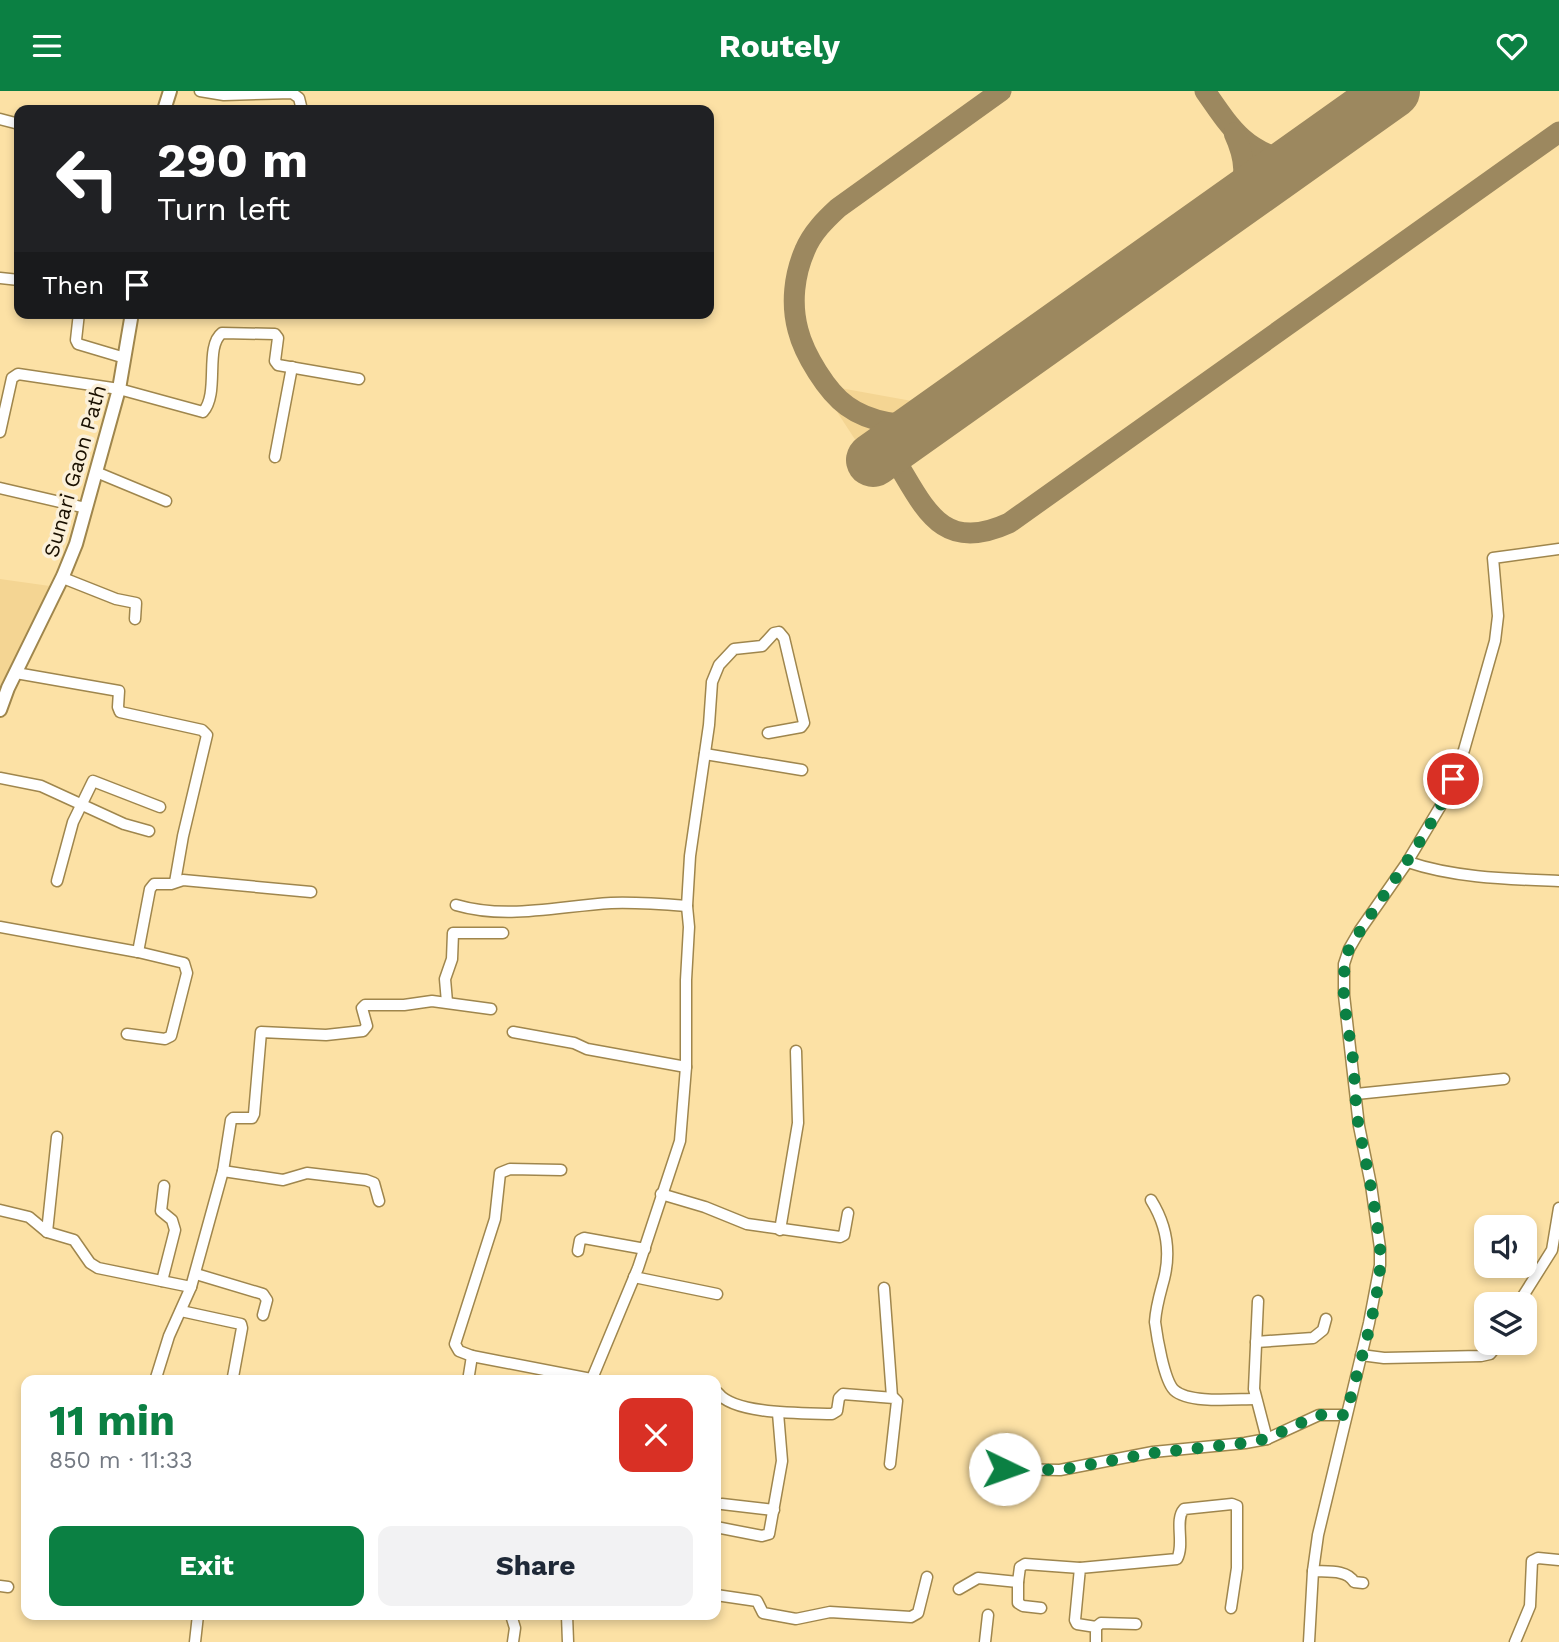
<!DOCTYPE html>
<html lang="en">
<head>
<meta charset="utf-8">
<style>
  body { margin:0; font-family:"Work Sans",sans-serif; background:#f2f2f3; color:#1f2937; height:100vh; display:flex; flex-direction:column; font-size:26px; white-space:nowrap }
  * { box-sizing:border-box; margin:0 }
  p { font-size:23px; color:#747a83 }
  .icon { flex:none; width:38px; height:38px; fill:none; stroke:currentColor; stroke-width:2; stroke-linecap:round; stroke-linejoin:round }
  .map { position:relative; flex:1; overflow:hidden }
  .side { position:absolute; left:21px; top:1284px; width:700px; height:245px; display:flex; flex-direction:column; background:#fff; border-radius:14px; box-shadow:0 4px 10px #0003 }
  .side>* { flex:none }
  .hud { position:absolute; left:14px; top:14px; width:700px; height:214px; border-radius:14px; box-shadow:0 4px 10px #0003; background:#202124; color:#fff; overflow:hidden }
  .buttons { position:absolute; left:1474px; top:1124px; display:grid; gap:14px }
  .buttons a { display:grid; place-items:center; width:63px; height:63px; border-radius:14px; background:#fff; box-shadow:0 4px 10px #0003; font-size:35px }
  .pin { position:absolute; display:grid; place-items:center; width:60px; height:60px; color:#fff; margin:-30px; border:4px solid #fff; border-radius:50%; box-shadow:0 2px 7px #0007 }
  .me { position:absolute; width:77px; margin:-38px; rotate:93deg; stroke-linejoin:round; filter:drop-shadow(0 0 5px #0008) }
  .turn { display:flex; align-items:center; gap:24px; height:147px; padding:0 28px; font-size:32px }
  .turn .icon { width:91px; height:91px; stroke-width:2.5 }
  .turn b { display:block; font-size:49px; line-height:60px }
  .then { display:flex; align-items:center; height:66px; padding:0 28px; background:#0003; gap:14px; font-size:26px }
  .round { display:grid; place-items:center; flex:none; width:74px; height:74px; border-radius:14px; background:#f2f2f3 }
  .headline { display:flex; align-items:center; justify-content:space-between; height:119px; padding:0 28px }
  h1 { font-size:42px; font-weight:700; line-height:52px; color:#0b8043 }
  .action { display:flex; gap:14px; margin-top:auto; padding:14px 28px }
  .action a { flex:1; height:80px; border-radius:14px; background:#0b8043; color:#fff; font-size:28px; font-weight:700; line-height:80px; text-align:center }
  .action a+a { background:#f2f2f3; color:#1f2937 }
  header { display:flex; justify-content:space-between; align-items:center; height:91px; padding:0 28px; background:#0b8043; color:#fff; font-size:32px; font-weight:700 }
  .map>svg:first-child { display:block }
  .built { fill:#f4d593 }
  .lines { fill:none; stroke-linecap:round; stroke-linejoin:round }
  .taxiway { stroke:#9c885f; stroke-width:21 }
  .runway { stroke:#9c885f; stroke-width:54 }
  .minor-casing { stroke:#9f864d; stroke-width:13 }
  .tertiary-casing { stroke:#9f864d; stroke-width:16 }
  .minor { stroke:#fff; stroke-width:10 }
  .tertiary { stroke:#fff; stroke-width:12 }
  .route { stroke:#0b8043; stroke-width:12; stroke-dasharray:0 21.6 }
  .labels { text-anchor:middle; stroke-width:7; stroke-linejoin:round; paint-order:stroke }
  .street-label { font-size:21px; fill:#1a1000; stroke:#fbf0d9 }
</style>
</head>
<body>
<header><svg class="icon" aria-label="menu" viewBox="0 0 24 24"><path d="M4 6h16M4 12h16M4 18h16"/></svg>Routely<svg class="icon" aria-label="heart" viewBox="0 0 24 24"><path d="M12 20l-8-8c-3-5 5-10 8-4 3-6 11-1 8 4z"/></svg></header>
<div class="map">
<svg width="1559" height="1551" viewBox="0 0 1559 1551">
  <rect width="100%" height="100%" fill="#fce1a5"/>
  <g class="built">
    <polygon points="840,297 923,312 860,356 826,304"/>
    <polygon points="0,488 57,496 0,616"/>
  </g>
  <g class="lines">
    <g class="taxiway">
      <path d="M1205 0C1232 39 1244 59 1292 72"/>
      <path d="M1234 42C1246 68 1248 89 1234 113"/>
      <path d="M929 331C904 337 869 331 847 315 827 301 804 263 798 239 791 213 794 184 805 159 812 142 825 129 838 117L1001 0"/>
      <path d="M889 359C923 411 937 465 1009 432L1559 41"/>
    </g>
    <polyline class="runway" points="873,369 1393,0"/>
    <g class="minor-casing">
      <g id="minor">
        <polyline points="200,0 224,4 292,2 299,7 302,19"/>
        <polyline points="0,28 19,33"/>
        <polyline points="0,187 19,189"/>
        <polyline points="79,222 76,249 78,253 125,267"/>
        <path d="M0 341 12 287 18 283 119 298 203 321C220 302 204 256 222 242L275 243 278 247 275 270 278 274 359 288"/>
        <polyline points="275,366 292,276"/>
        <polyline points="96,381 166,410"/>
        <polyline points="0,397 86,417"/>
        <polyline points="63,487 116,508 136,512 135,528"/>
        <polyline points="16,582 119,600 118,616 120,621 202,639 207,644 183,745 175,791"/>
        <polyline points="705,663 802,679"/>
        <polyline points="0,687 41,695 124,733 149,740"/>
        <path d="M1408 771C1455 787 1509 788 1559 790"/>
        <polyline points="57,790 73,731 93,690 160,716"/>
        <path d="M456 814C507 829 559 815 611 812 637 811 662 813 687 815"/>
        <polyline points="0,836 138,861 184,872 187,882 171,945 165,948 127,943"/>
        <polyline points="138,861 150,798 154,793 171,793 183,789 311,801"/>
        <polyline points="447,911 445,888 452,868 453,842 503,842"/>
        <polyline points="513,941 574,952 587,958 686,976"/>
        <polyline points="1356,1003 1504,988"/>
        <polyline points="561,1079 510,1078 500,1082 495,1128 455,1253 459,1260 472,1265 591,1288"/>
        <polyline points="223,1080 283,1089 307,1082 366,1089 374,1092 379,1110"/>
        <polyline points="661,1103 705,1116 747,1133 840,1146 844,1144 848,1122"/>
        <path d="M1151 1109C1166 1133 1171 1160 1164 1188 1160 1203 1156 1215 1155 1231 1157 1246 1164 1289 1174 1299 1189 1313 1235 1308 1255 1308"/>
        <polyline points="0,1119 29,1126 47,1141 74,1149 90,1172 98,1177 191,1196 169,1245 155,1290"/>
        <polyline points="780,1139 798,1032 796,960"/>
        <polyline points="47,1141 57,1046"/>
        <polyline points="578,1160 580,1149 584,1147 645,1158"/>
        <polyline points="196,1183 263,1203 267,1209 263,1224"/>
        <polyline points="634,1186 717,1203"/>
        <polyline points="162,1190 175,1139 172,1129 161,1120 164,1095"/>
        <polyline points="191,1196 223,1080 231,1029 233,1027 252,1027 254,1023 261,941 326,944 363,940 367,935 362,917 365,914 404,914 432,910 491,918"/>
        <polyline points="884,1197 892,1306"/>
        <polyline points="1258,1210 1254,1298 1267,1348"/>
        <polyline points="1518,1213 1552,1159 1559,1117"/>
        <polyline points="181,1220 241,1233 242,1237 233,1286"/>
        <polyline points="1256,1251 1313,1247 1323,1239 1326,1228"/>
        <polyline points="1361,1264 1384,1267 1481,1265 1490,1263 1500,1251"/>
        <polyline points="468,1290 472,1265"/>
        <polyline points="591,1290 638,1177 680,1050 686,976 686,889 689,836 687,815 690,765 709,634 712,591 719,574 734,558 762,555 774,542 779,541 784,547 804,632 801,636 768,642"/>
        <path d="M718 1302C735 1324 805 1322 832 1323L837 1320 839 1307 843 1303 894 1307 897 1310 890 1373"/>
        <polyline points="1005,1378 1060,1379 1153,1361 1245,1352 1267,1348 1319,1324 1346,1324"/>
        <polyline points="722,1413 774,1419"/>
        <polyline points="716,1436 762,1445 769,1443 782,1370 778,1322"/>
        <path d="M1313 1480C1326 1481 1347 1478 1354 1491L1363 1492"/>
        <polyline points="1018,1491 1018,1512 1023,1515 1041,1517"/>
        <polyline points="0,1495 8,1496"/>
        <polyline points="959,1498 978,1487 1018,1491 1020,1476 1025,1473 1080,1477"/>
        <polyline points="716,1504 757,1510 763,1522 796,1528 830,1521 911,1526 918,1522 927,1486"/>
        <polyline points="511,1524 515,1537 513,1551"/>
        <polyline points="567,1524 568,1551"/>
        <polyline points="1096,1536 1101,1532 1136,1533"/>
        <polyline points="195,1551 198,1524"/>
        <polyline points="985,1551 988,1524"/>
        <path d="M1096 1551V1536L1077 1533 1075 1529 1080 1477 1177 1468C1185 1453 1174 1429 1184 1418L1232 1413 1237 1415V1477L1231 1517"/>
        <polyline points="1309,1551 1313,1480 1318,1444 1369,1232 1380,1174 1380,1157 1371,1094 1359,1035 1344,904 1344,873 1349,858 1360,839 1406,773 1443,711 1464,659 1495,550 1498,525 1493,467 1559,458"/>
        <polyline points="1515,1551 1530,1515 1532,1470 1538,1467 1559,1469"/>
      </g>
    </g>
    <g class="tertiary-casing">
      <g id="tertiary">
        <polyline points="164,19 170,0"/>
        <polyline points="0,619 8,597 63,485 76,453 119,298 132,222"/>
      </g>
    </g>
    <use href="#minor" class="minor"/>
    <use href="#tertiary" class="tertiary"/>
  </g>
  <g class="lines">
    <path class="route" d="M1005 1378 1060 1379 1153 1362 1245 1352 1266 1348 1318 1324H1346C1357 1280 1384 1200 1380 1157 1376 1117 1367 1077 1359 1037 1355 1014 1355 991 1353 968 1348 931 1337 895 1349 858 1383 801 1427 750 1453 688"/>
  </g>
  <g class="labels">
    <g class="street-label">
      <text transform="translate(75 380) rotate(-74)" y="7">Sunari Gaon Path</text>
    </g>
  </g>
</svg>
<div class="buttons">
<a><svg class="icon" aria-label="sound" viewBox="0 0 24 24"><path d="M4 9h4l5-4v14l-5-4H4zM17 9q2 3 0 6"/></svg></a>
<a><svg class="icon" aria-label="layers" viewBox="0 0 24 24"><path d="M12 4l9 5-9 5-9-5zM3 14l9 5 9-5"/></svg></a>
</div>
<div class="pin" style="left:1453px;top:688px;background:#d93025"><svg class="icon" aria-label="arrive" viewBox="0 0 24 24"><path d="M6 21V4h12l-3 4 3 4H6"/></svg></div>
<svg class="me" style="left:1005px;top:1378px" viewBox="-20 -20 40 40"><circle r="19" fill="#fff"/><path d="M0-13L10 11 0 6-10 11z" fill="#0b8043"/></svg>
<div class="hud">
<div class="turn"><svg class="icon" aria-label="left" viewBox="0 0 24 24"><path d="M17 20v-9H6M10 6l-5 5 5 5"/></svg><div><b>290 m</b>Turn left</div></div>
<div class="then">Then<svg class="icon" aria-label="arrive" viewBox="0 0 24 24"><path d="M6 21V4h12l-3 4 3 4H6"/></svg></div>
</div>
<section class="side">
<div class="headline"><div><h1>11 min</h1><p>850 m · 11:33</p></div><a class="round" style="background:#d93025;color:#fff"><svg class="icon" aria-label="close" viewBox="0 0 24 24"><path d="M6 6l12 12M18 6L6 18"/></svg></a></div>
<div class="action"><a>Exit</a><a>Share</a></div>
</section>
</div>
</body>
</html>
